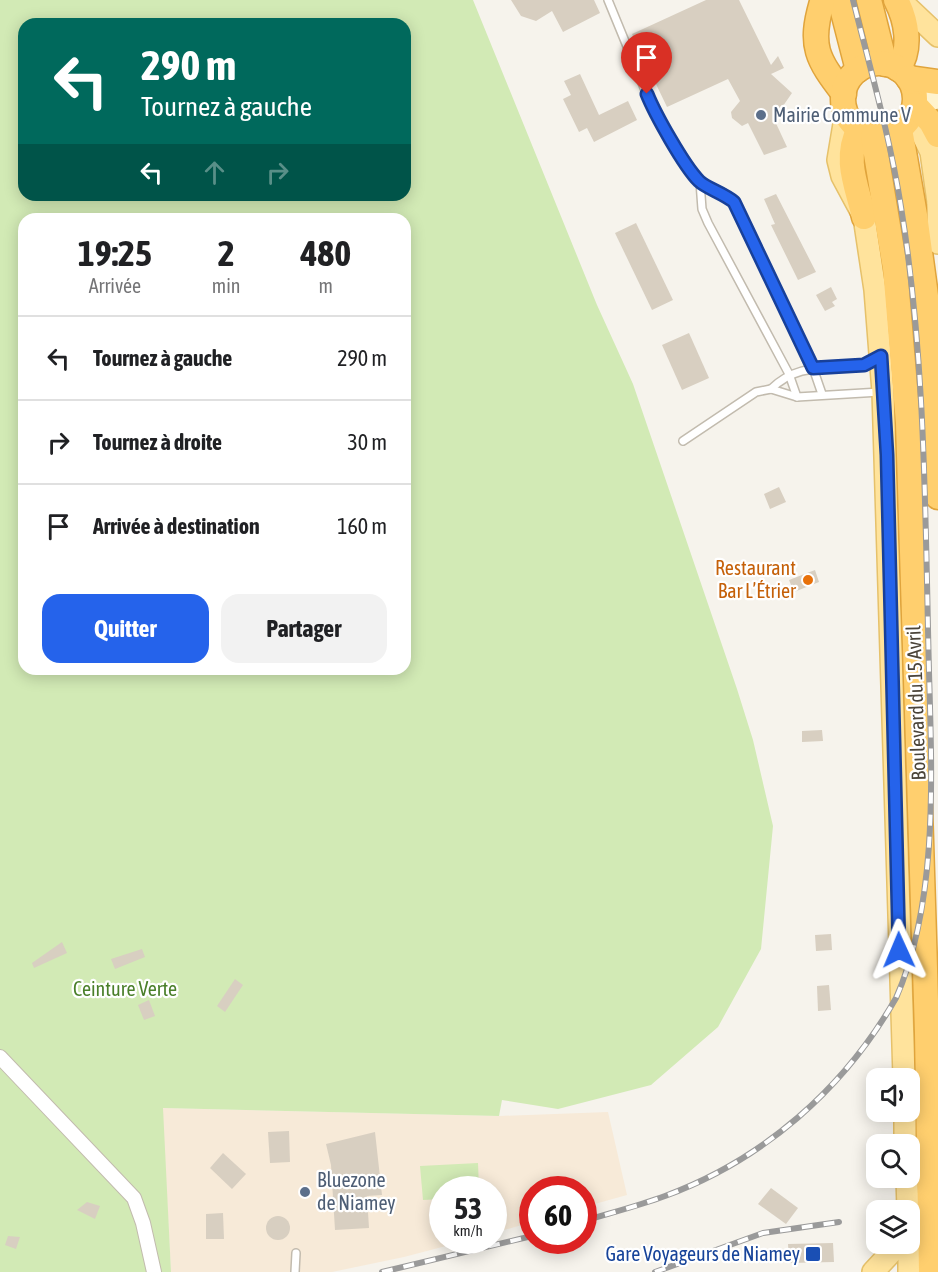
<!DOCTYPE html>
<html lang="fr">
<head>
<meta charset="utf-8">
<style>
  body { margin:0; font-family:"Asap Condensed",sans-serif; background:#f2f2f2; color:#202124; height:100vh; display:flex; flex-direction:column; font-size:22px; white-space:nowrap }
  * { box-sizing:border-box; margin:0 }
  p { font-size:20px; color:#757577 }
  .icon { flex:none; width:33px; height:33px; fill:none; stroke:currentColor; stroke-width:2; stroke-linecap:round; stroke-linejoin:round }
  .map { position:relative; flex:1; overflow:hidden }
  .side { position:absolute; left:18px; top:213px; width:393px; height:462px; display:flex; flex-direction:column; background:#fff; border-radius:18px; box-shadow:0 3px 15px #0003 }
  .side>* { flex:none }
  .top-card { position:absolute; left:18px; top:18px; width:393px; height:183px; border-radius:18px; box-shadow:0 3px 15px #0003; background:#00695c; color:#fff; overflow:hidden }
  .fabs { position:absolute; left:866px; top:1068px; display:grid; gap:12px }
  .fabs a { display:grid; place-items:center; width:54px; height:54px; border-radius:12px; background:#fff; box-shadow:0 3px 15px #0003; font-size:30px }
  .speed { position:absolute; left:429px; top:1176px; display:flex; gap:12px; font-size:30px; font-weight:700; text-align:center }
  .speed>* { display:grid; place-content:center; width:78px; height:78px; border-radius:50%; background:#fff; box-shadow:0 3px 15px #0003; line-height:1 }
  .speed small { font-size:15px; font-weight:400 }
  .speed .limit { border:9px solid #d22; background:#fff; color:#111 }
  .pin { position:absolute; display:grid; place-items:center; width:51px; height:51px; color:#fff; margin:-62px -26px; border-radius:50% 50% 50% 0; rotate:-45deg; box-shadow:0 0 6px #0007 }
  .pin .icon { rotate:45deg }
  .me { position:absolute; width:66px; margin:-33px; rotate:359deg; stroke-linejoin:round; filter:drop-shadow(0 0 4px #0008) }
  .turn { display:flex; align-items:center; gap:21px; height:126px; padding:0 24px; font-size:27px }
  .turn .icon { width:78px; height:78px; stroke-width:2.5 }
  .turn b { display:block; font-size:42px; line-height:51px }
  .lanes { display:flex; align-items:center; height:57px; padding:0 24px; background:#0003; justify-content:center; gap:30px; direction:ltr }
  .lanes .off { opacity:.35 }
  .eta { display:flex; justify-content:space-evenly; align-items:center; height:102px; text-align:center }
  .eta b { font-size:36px; font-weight:700; line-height:42px }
  .action { display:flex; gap:12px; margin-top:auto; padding:12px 24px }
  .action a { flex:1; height:69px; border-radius:18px; background:#2563eb; color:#fff; font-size:24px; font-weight:700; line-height:69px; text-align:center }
  .action a+a { background:#f2f2f2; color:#202124 }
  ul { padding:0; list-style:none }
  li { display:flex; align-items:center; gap:18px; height:84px; padding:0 24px; border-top:2px solid #e0e0e0 }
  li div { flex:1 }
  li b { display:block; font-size:22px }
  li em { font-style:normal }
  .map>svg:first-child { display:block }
  .commercial { fill:#f7ead8 }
  .green { fill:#d2eab5; fill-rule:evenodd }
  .building { fill:#d8cfc1 }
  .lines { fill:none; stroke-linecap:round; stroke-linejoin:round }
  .lane-casing { stroke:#c2bbae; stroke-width:10 }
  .street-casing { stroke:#c2bbae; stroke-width:16 }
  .secondary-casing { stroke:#d6c79b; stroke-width:22 }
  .primary-casing { stroke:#e6c16a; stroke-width:24 }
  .highway-casing { stroke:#e0a43c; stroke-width:27 }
  .lane { stroke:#fff; stroke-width:7 }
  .street { stroke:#fff; stroke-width:14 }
  .secondary { stroke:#fff3cd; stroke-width:20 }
  .primary { stroke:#ffe39c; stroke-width:21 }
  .highway { stroke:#ffcf6e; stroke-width:24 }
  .rail-casing { stroke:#9a9a9a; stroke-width:6 }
  .rail { stroke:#fff; stroke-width:4; stroke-dasharray:11; stroke-linecap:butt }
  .route-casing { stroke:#184099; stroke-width:15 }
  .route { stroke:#2563eb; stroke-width:10 }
  .service-dot { fill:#5c6f8a; stroke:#fff; stroke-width:2 }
  .food-dot { fill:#e8710a; stroke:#fff; stroke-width:2 }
  .transit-dot { fill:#1a4fb4; stroke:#fff; stroke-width:2 }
  .labels { text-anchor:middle; stroke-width:4.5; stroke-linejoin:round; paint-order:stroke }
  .service-label { font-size:20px; fill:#4e5e75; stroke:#fff; text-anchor:start }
  .food-label { font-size:20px; fill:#c56008; stroke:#fff; text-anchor:end }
  .street-label { font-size:20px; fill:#4b4439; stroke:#fff }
  .park-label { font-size:20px; fill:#4a7f2a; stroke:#fff }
  .transit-label { font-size:20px; fill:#164399; stroke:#fff; text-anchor:end }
</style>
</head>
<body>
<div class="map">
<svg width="938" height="1272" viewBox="0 0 938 1272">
  <rect width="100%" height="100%" fill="#f6f3ec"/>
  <polygon class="commercial" points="162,1108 499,1116 608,1112 627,1195 584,1207 584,1190 532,1190 532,1222 494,1233 494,1190 442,1190 442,1240 465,1241 404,1257 332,1272 171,1272"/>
  <g class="green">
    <path d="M0 0H473L597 305 633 384 737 689 753 740 773 826 761 949 718 1027 651 1085 558 1109 502 1100 499 1116 163 1108 171 1272H0ZM24 24H405V195H24ZM24 219H405V669H24Z"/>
    <polygon points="478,1163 479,1189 442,1190 442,1199 423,1200 420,1166"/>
  </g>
  <g class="building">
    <polygon points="511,0 594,0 600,13 563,32 552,11 536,21 521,16"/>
    <polygon points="706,0 739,0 771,65 778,56 784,68 771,74 792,93 774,119 787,147 764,155 748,123 742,126 732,118 731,112 740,101 728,79 667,107 632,34"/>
    <polygon points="580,74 599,115 628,101 637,120 594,142 587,128 579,132 563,99 571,95 564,81"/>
    <polygon points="776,194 816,272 798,280 771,225 775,224 764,199"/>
    <polygon points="636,223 673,300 652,310 615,233"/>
    <polygon points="831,287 837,299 832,302 835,306 825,311 816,295"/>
    <polygon points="689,333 709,378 682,390 662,345"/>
    <polygon points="779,487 786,502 770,509 764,494"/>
    <polygon points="815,570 819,582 794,592 789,580"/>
    <polygon points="822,730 823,741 802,742 802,731"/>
    <polygon points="831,934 832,950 816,951 815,935"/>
    <polygon points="62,942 67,953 34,968 32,963"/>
    <polygon points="142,949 145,957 115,969 111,959"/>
    <polygon points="235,979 243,985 225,1012 217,1006"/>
    <polygon points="829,985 831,1010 818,1011 817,986"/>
    <polygon points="149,1000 155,1016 144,1020 138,1005"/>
    <polygon points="289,1131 290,1162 270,1163 268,1132"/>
    <polygon points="375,1132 382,1195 367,1196 369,1228 335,1230 331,1165 326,1144"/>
    <polygon points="223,1153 246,1174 232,1189 210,1168"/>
    <polygon points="771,1188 798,1208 786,1224 758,1204"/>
    <polygon points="87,1202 100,1206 95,1219 77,1210"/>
    <polygon points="223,1213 224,1239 206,1239 206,1214"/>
    <circle cx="278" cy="1228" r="12"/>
    <polygon points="8,1236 20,1237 16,1249 5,1245"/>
    <polygon points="833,1243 834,1262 789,1263 788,1244"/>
  </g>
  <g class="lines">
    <g class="lane-casing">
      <g id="lane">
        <polyline points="608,0 654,112 700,182 702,209 708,223 789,374 797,397"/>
        <polyline points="700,182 723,192 734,202 813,368 822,394"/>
        <path d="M771 389C806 355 842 377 877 358"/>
        <polyline points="683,441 756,392 771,389 797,397 880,392"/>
        <polyline points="295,1272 296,1253"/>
      </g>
    </g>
    <g class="street-casing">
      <polyline id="street" points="0,1057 134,1198 143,1223 154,1272"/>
    </g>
    <g class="secondary-casing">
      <polyline id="secondary" points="915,105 938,98"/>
    </g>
    <g class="primary-casing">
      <g id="primary">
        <polyline points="900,0 938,36"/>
        <polyline points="846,112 838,160 842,176 864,217 875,290 883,392 904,1078"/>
        <polyline points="912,114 931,152 938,202"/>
        <polyline points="938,203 938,243"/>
        <polyline points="905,1112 905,1144"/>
        <polyline points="907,1178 908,1210"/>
        <polyline points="873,1272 899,1244"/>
        <polyline points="909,1272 909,1223"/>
      </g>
    </g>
    <g class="highway-casing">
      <g id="highway">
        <polyline points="840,0 858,70"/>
        <polyline points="869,0 885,64"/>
        <path d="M896 0C907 21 912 49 898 69"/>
        <path d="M822 2C809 46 817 59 844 94"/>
        <circle cx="879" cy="99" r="36"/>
        <polyline points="908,78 938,82"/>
        <polyline points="915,105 931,122 938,135"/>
        <path d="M859 129C843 159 857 186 864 217"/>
        <polyline points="900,129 915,215 931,333 938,497"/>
        <polyline points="873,136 895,268 908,423 927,1033 931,1272"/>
      </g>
    </g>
    <use href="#lane" class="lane"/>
    <use href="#street" class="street"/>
    <use href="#secondary" class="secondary"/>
    <use href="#primary" class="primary"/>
    <use href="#highway" class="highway"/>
    <g class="rail-casing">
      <g id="rail">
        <path d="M584 1221C610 1213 638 1206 665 1196 763 1160 844 1089 896 998 938 903 932 777 929 672 925 516 926 361 901 207 890 137 870 68 853 0"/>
        <polyline points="382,1272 532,1236"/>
        <polyline points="655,1272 763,1233 839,1222"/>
      </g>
    </g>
    <use href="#rail" class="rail"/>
  </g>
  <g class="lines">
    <g class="route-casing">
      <path id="route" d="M647 94C655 114 684 166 699 181 706 188 723 193 734 202L813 368 864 365 881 356 887 455 899 950"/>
    </g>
    <use href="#route" class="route"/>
  </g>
  <g class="service-dot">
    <circle cx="761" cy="115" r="6"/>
    <circle cx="305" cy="1192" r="6"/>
  </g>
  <circle class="food-dot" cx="808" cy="580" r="6"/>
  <rect class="transit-dot" x="805" y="1246" width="16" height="16" rx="3"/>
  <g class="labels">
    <g class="service-label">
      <text x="773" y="122">Mairie Commune V</text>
      <text x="317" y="1187">Bluezone<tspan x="317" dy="23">de Niamey</tspan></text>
    </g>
    <g class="food-label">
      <text x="796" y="575">Restaurant<tspan x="796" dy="23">Bar L’Étrier</tspan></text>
    </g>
    <g class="street-label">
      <text transform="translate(916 703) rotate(-92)" y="7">Boulevard du 15 Avril</text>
    </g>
    <g class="park-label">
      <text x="125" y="996">Ceinture Verte</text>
    </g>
    <g class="transit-label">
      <text x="800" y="1261">Gare Voyageurs de Niamey</text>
    </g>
  </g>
</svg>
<div class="fabs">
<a><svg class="icon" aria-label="sound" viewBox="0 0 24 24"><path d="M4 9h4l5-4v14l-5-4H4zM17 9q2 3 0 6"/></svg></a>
<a><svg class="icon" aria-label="search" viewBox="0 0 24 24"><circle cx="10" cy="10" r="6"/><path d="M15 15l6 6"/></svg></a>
<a><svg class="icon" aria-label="layers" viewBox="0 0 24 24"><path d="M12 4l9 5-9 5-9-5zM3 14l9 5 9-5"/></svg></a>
</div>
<div class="speed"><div>53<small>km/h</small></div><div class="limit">60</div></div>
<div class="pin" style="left:647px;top:94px;background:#d93025"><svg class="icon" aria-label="arrive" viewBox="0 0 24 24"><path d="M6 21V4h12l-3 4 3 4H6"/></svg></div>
<svg class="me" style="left:899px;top:950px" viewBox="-20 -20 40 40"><path d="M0-17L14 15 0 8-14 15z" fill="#2563eb" stroke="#fff" stroke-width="4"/></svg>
<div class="top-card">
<div class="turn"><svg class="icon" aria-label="left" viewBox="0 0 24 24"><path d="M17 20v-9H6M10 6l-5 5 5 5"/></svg><div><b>290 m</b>Tournez à gauche</div></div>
<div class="lanes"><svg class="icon" aria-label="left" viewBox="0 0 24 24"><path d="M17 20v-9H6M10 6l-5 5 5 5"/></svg><svg class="icon off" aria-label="ahead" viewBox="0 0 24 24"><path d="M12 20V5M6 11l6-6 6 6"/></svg><svg class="icon off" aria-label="right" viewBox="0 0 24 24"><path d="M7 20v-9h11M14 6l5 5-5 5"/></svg></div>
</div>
<section class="side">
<div class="eta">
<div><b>19:25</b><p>Arrivée</p></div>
<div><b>2</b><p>min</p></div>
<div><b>480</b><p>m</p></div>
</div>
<ul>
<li><svg class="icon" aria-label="left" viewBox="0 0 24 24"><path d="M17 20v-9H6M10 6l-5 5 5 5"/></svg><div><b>Tournez à gauche</b></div><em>290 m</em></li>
<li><svg class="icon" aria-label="right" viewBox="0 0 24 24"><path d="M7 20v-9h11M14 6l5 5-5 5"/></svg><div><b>Tournez à droite</b></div><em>30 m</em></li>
<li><svg class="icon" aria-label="arrive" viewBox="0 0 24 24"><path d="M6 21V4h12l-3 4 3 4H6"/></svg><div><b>Arrivée à destination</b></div><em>160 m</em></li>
</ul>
<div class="action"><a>Quitter</a><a>Partager</a></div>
</section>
</div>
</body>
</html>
